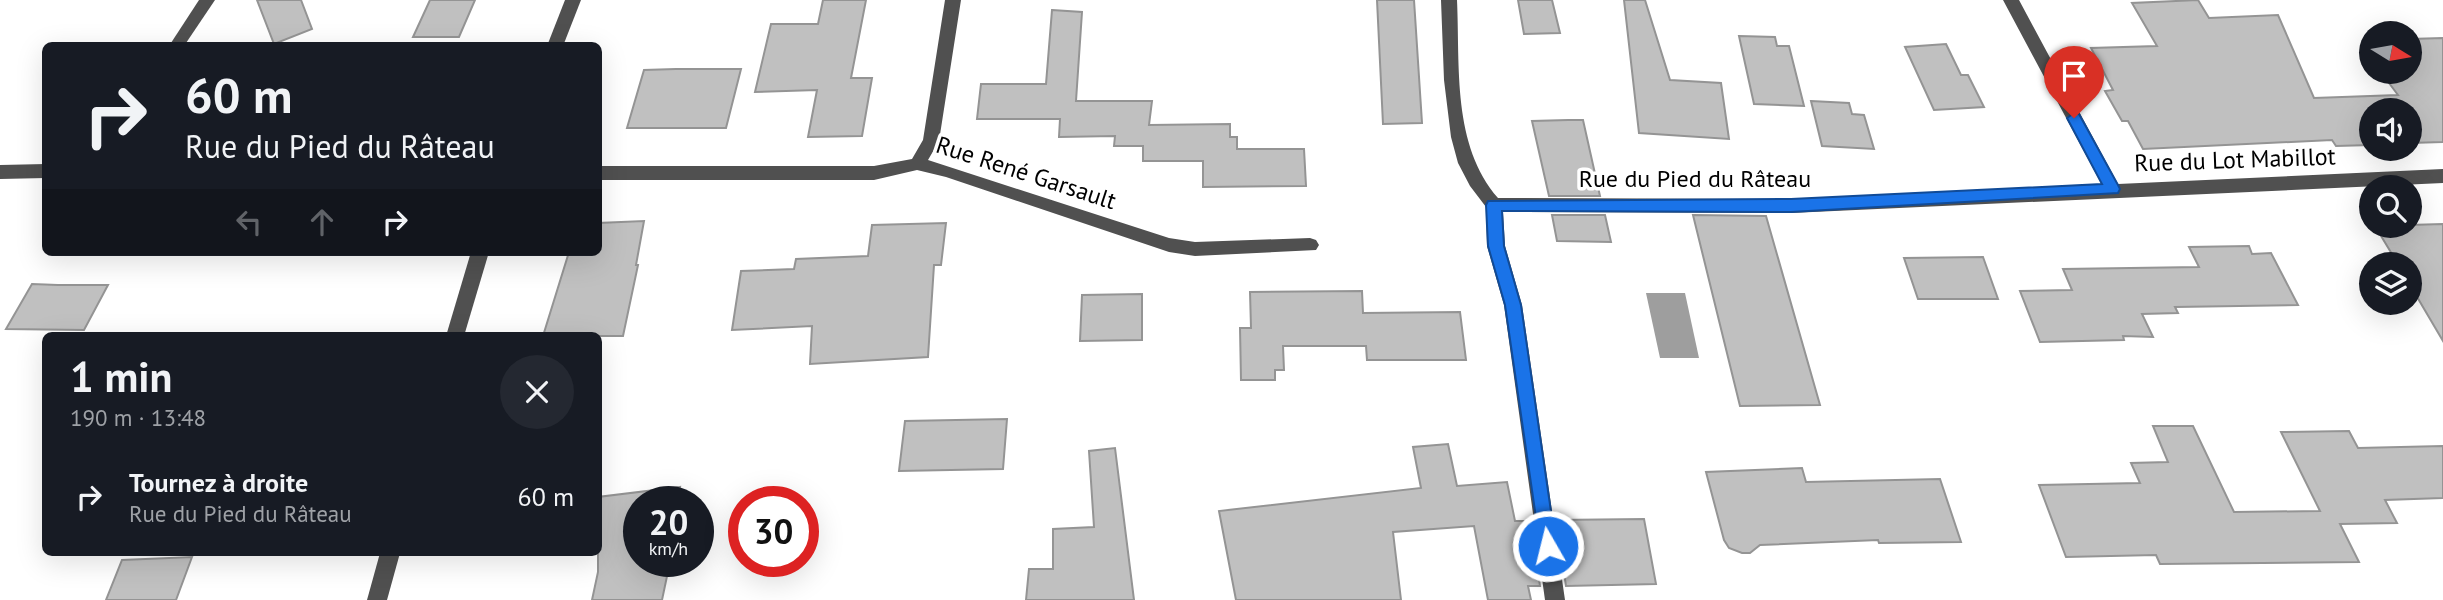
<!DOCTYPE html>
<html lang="fr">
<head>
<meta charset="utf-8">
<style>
  body { margin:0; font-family:"PT Sans",sans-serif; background:#242831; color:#f1f3f6; height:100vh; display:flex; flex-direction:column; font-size:26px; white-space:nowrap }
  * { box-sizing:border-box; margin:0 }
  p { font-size:23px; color:#9ea1a6 }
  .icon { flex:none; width:38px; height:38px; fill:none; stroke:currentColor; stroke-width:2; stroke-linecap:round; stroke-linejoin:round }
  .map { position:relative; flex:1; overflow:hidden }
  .drawer { position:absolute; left:42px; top:332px; width:560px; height:224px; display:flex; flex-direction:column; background:#171b24; border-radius:10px; box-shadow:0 7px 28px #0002 }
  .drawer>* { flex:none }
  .guide { position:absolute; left:42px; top:42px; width:560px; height:214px; border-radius:10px; box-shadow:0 7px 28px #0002; background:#171b24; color:#f1f3f6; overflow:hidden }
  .needle { width:46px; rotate:101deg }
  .controls { position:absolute; left:2359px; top:21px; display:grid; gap:14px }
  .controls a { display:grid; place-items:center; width:63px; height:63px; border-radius:50%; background:#171b24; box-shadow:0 7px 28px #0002; font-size:35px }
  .speed { position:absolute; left:623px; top:486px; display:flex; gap:14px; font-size:35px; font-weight:700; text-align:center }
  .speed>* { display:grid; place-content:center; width:91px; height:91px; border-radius:50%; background:#171b24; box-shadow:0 7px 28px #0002; line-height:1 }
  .speed small { font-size:18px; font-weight:400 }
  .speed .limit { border:10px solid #d22; background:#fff; color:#111 }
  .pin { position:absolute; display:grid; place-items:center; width:60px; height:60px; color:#fff; margin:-72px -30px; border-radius:50% 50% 50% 0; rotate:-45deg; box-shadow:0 0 7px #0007 }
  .pin .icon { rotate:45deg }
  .me { position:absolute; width:77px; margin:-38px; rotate:352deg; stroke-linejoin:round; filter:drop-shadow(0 0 5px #0008) }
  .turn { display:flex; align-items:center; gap:24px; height:147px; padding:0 28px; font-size:32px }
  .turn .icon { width:91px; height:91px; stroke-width:2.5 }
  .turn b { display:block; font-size:49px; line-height:60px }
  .lanes { display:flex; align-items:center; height:66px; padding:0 28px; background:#0003; justify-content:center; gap:35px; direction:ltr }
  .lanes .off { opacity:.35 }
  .round { display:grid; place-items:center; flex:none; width:74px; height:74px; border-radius:37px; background:#242831 }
  .overview { display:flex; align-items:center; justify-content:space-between; height:119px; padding:0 28px }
  h1 { font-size:42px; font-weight:700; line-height:52px }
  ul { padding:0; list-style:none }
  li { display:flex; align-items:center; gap:21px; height:91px; padding:0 28px }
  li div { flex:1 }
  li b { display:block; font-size:26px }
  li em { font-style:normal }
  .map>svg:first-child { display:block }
  .water { fill:#9e9e9e }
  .building { fill:#c0c0c0; stroke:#949494; stroke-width:2 }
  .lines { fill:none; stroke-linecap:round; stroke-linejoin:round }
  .minor { fill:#505050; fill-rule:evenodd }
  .route { fill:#1a73e8; stroke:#114b97; stroke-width:2 }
  .labels { text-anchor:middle; stroke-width:7; stroke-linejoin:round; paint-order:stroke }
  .street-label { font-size:24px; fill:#000; stroke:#fff }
</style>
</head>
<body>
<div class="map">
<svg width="2443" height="600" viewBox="0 0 2443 600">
  <rect width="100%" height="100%" fill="#fff"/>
  <polygon class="water" points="1646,293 1685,293 1699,358 1660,358"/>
  <g class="building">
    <polygon points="257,0 301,0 312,29 274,44"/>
    <polygon points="430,0 475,0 459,37 413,37"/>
    <polygon points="823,0 866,0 851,78 872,78 862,136 808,137 817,90 755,92 771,24 818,24"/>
    <polygon points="1377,0 1414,0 1422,123 1383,124"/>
    <polygon points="1518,0 1552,0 1560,33 1524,34"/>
    <polygon points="1624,0 1645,0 1670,80 1721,83 1729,139 1639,133"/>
    <polygon points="2198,0 2209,18 2278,15 2314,98 2398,95 2389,83 2395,82 2387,72 2410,72 2410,39 2443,38 2443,142 2410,143 2410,110 2371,110 2371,145 2336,146 2332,140 2143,149 2128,121 2122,121 2105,91 2113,90 2091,48 2157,46 2132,3"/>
    <polygon points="1052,10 1082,12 1076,101 1152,101 1149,125 1230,124 1230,137 1237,137 1237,149 1304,149 1306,186 1203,187 1203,161 1143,161 1143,146 1114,146 1115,136 1059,137 1060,119 977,119 981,84 1046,84"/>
    <polygon points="1739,36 1775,37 1777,46 1789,46 1804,106 1754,104"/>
    <polygon points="1946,44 1961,75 1968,75 1984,107 1934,110 1905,47"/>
    <polygon points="676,69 741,69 726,128 627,128 644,70"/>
    <polygon points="1811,101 1849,103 1852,114 1864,115 1874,149 1822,146"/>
    <polygon points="1568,120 1583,120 1600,196 1549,196 1532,121"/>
    <polygon points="1552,215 1605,215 1611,242 1557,241"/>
    <polygon points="1693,215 1766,216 1820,405 1740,406"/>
    <polygon points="644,221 636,265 638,265 623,336 543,336 569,252 598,252 598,223"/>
    <polygon points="946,223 941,265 934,265 928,357 810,364 812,326 732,330 741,271 794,269 796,259 868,256 872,225"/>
    <polygon points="2443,224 2443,341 2410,285 2410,264 2398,264 2375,226"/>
    <polygon points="2249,246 2252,254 2271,253 2298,305 2175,307 2178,313 2142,314 2153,337 2123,336 2124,340 2040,342 2020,291 2072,290 2063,269 2199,267 2189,247"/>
    <polygon points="1983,257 1998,299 1918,299 1904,258"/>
    <polygon points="32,284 58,285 108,285 84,330 6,329"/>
    <polygon points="1362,291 1363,313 1460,312 1466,360 1367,360 1366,346 1283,346 1284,370 1275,370 1275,380 1241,380 1240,328 1251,328 1250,292"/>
    <polygon points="1142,294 1142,340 1080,341 1082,295"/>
    <polygon points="1007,419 1003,469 899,471 905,421"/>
    <polygon points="2153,426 2193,426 2234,512 2320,511 2281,432 2349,431 2358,448 2443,446 2443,498 2385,500 2397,523 2340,524 2359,562 2160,564 2156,555 2066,557 2039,485 2140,483 2131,463 2168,462"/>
    <polygon points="1448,444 1457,486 1507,482 1515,521 1531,521 1540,586 1528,586 1531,600 1488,600 1474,526 1393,532 1401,600 1236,600 1219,511 1421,488 1413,447"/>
    <polygon points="1115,448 1134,600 1026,600 1029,569 1053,569 1053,529 1094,527 1089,451"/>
    <polygon points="1802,468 1806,482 1940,479 1961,542 1879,543 1878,540 1760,545 1750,553 1742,553 1729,548 1724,540 1706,472"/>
    <polygon points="680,487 676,502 639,502 639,562 670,562 662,600 592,600 598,572 598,497"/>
    <polygon points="1644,519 1656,584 1566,586 1556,520"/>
    <polygon points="192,557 176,600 106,600 122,560"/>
  </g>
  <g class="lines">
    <g class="minor">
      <polygon points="199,0 215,0 184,46 169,46"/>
      <polygon points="565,0 581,0 563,46 547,46"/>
      <polygon points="945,0 961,0 939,141 928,160 1169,238 1195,242 1310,238 1316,240 1319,245 1316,250 1195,256 1169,252 946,177 917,170 874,180 598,180 598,166 874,166 912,159 923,140"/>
      <path d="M1441 0H1457C1460 67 1452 145 1498 198L1791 199 2102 185 2003 0H2019L2118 184 2443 169V183L1791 213 1503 212 1505 246 1522 305 1565 600H1545L1504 305 1487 246 1486 207 1470 186 1458 163 1451 137 1444 80Z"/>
      <polygon points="46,164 46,178 0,179 0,165"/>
      <polygon points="471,252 489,252 464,336 446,336"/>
      <polygon points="380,553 400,553 387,600 367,600"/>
    </g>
  </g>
  <polygon class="route" points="2074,113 2079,114 2118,185 2120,189 2118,193 1791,212 1502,211 1504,246 1521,305 1556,546 1554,552 1548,555 1541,552 1505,305 1488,246 1486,205 1488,201 1791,199 2102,184 2067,118"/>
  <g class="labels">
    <g class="street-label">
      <text transform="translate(2235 160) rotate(-2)" y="8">Rue du Lot Mabillot</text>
      <text transform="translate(1026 173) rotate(18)" y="8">Rue René Garsault</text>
      <text x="1695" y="187">Rue du Pied du Râteau</text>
    </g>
  </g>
</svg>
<div class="controls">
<a><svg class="needle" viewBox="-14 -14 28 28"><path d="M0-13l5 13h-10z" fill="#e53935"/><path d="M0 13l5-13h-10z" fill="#9ea1a6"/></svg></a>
<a><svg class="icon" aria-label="sound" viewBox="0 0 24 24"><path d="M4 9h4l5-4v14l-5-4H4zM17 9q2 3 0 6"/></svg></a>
<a><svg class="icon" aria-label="search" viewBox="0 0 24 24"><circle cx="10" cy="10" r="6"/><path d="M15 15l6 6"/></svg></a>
<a><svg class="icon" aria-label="layers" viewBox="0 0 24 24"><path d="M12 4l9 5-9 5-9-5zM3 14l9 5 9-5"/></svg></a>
</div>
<div class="speed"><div>20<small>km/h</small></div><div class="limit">30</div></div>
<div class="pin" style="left:2074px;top:118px;background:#d93025"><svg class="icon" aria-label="arrive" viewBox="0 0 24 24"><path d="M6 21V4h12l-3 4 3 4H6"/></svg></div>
<svg class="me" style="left:1548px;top:546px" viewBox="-20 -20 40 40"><circle r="17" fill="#1a73e8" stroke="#fff" stroke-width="3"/><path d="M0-11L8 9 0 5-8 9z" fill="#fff"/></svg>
<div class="guide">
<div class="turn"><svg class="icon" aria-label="right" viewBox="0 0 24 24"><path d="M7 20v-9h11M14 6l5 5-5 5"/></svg><div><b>60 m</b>Rue du Pied du Râteau</div></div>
<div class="lanes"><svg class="icon off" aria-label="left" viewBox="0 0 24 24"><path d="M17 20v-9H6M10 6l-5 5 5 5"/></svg><svg class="icon off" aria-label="ahead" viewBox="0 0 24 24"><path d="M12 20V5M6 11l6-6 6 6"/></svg><svg class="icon" aria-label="right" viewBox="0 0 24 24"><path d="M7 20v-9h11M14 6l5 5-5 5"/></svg></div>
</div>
<section class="drawer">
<div class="overview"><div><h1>1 min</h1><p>190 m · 13:48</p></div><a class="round"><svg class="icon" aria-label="close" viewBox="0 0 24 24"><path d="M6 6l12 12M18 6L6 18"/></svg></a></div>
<ul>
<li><svg class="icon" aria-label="right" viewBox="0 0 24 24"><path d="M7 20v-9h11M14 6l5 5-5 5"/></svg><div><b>Tournez à droite</b><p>Rue du Pied du Râteau</p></div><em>60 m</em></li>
</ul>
</section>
</div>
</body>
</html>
